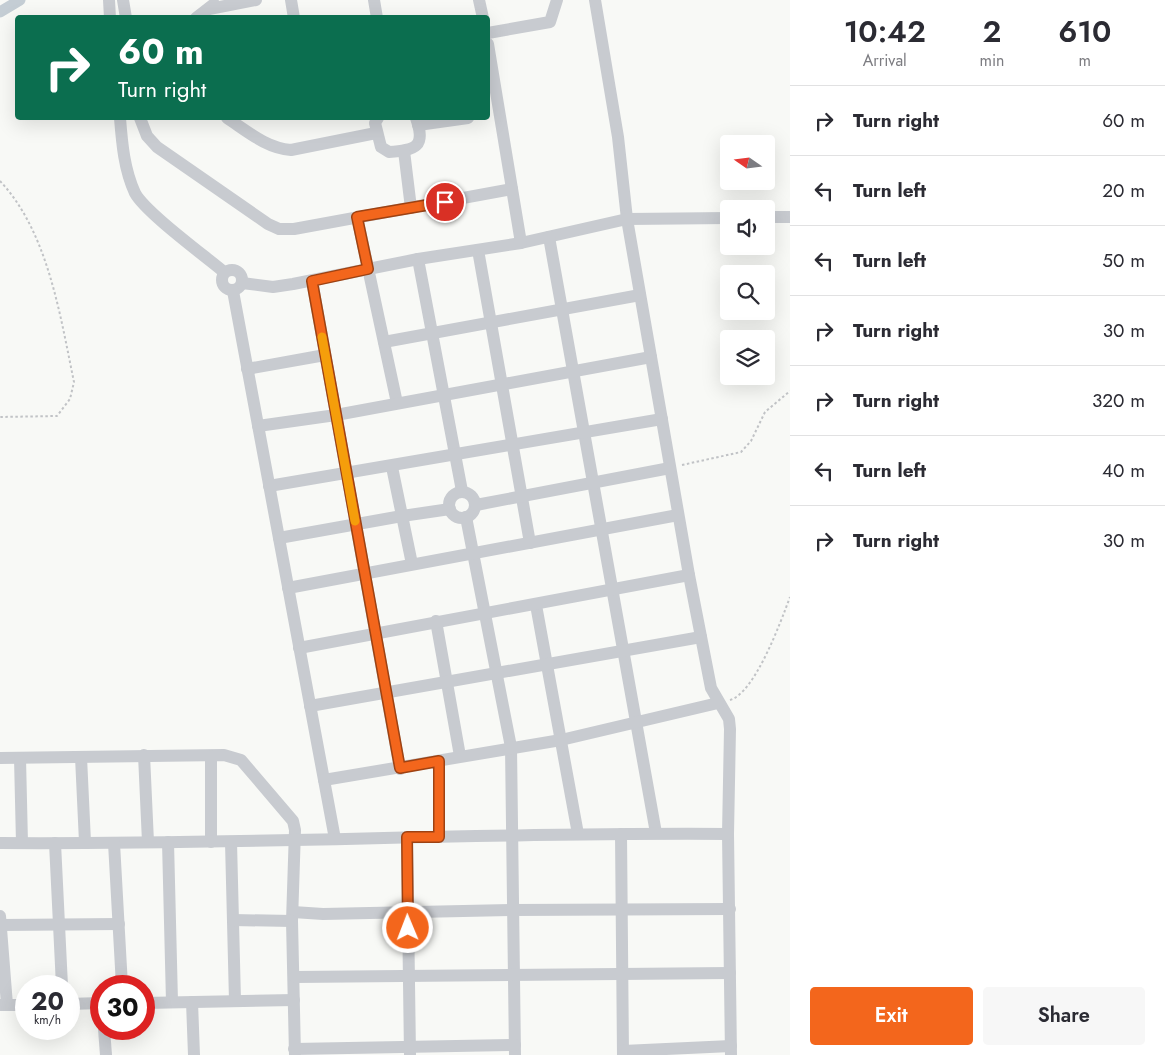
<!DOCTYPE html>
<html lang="en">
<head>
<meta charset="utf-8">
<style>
  body { margin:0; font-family:Jost,sans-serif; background:#f7f7f7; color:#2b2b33; height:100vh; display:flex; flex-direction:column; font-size:19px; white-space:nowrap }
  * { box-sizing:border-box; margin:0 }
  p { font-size:16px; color:#7c7c81 }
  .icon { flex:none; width:28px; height:28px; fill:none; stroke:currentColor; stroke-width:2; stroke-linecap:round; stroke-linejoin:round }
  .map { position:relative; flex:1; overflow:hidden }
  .details { display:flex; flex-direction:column; background:#fff; width:375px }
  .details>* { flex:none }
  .hud { position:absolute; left:15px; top:15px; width:475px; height:105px; border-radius:5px; box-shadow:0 5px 20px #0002; background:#0b6e4f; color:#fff; overflow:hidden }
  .needle { width:32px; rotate:284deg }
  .tools { position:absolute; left:720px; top:135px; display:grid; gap:10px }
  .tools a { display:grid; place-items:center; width:55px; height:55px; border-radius:5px; background:#fff; box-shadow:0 5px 20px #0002; font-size:25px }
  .speed { position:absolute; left:15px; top:975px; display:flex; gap:10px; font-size:25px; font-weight:700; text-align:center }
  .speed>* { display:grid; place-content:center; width:65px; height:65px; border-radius:50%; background:#fff; box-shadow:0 5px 20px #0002; line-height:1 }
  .speed small { font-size:12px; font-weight:400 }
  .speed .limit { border:8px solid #d22; background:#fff; color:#111 }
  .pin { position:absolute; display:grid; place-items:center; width:42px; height:42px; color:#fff; margin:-21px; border:2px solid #fff; border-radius:50%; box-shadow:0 1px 5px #0007 }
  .me { position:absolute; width:55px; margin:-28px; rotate:359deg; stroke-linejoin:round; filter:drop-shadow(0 0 4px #0008) }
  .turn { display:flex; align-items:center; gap:18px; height:105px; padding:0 20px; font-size:22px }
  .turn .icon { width:65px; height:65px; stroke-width:2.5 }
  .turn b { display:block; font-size:35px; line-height:42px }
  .eta { display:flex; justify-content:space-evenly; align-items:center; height:85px; text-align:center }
  .eta b { font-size:30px; font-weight:600; line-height:35px }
  .action { display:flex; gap:10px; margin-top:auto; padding:10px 20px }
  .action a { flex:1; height:58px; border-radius:5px; background:#f3661c; color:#fff; font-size:20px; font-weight:600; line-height:58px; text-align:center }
  .action a+a { background:#f7f7f7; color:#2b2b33 }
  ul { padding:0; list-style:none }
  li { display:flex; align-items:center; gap:15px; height:70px; padding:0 20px; border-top:1px solid #e1e1e2 }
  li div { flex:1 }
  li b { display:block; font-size:19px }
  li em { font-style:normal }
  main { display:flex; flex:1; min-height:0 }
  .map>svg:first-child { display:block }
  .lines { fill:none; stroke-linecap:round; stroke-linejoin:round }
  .canal { stroke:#c4cdd4; stroke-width:11 }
  .path { stroke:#c1c3c6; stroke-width:2; stroke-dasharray:2.5 2.5; stroke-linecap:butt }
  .minor { stroke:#c8cbd0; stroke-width:12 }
  .route-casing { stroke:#9e4212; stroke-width:12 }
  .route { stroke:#f3661c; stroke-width:9 }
  .slow { stroke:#f59e0b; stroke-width:9 }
</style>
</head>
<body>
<main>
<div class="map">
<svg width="790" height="1055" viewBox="0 0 790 1055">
  <rect width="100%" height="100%" fill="#f8f9f6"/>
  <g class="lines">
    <polyline class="canal" points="0,12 20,0"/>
    <g class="path">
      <path d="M0 181C48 232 60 315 74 382L70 399 57 416 0 417"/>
      <polyline points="682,465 741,452 751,441 765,412 790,391"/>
      <path d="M730 700C755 693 781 621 790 597"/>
    </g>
    <g class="minor">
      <polyline points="109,0 110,18"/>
      <polyline points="123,0 126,18"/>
      <polyline points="291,0 294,18"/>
      <polyline points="374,0 377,18"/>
      <polyline points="479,0 483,18"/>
      <polyline points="595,0 618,137 627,219 689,575 711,688 729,719 730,729 728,834 731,1055"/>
      <polyline points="209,9 256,0"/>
      <polyline points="196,18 214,4"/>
      <polyline points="488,33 550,22 557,0"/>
      <polyline points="488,44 521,243 627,219 729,218"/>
      <path d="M120 118C122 143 124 169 135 193 145 212 205 256 224 272"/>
      <polyline points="140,118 147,136 157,147 268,224 279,229 294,229 512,189"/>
      <path d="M227 118C247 131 266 148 291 150L376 133"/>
      <path d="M378 118 375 123 381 147 389 152C416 150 426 147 416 118"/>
      <polyline points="418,125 468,118"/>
      <polyline points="404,151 411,208"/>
      <polyline points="357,217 397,403"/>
      <polyline points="766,217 790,217"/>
      <polyline points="549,237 656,833"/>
      <polyline points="478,250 530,543"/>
      <polyline points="418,259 462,491"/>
      <circle cx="232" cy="280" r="10"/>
      <polyline points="312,281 400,769"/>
      <polyline points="242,283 273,287 293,284 418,259 521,243"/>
      <polyline points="233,291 335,839"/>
      <polyline points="384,342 640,295"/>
      <polyline points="247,369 325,355"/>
      <polyline points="258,426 336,415 651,357"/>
      <polyline points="392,467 412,564"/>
      <polyline points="269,486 662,419"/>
      <circle cx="462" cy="505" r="13"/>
      <polyline points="476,505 670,468"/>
      <polyline points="466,517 511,747 515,1055"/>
      <polyline points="279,538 402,516 450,509"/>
      <polyline points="288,588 678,515"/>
      <polyline points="536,605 578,834"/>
      <polyline points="436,621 460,756"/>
      <polyline points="299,648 689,575"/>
      <polyline points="310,706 701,637"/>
      <polyline points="144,755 148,842"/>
      <polyline points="81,757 85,842"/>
      <polyline points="0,758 224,755 241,760 293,821 295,830 292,921 295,1055"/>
      <polyline points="20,758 22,843"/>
      <polyline points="324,780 561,740 718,703"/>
      <polyline points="621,834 623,1055"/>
      <polyline points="407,837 410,1055"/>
      <polyline points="439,837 439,761"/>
      <polyline points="168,842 172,1002"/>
      <polyline points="211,842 211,756"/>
      <polyline points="231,842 235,1001"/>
      <path d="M0 843C243 845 486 832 728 834"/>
      <polyline points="55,843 62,986"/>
      <polyline points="114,843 122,986"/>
      <polyline points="293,912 323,914 513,910 730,909"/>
      <polyline points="0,916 7,1005"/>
      <polyline points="233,920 292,921"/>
      <polyline points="1,925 119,924"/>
      <polyline points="295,977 730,973"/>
      <polyline points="192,1002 194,1055"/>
      <polyline points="144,1003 294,1000"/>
      <polyline points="69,1004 101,1003"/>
      <polyline points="0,1005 26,1005"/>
      <polyline points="104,1029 106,1055"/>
      <polyline points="294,1049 515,1045"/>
      <polyline points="623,1051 731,1046"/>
    </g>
  </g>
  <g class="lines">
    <g class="route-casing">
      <polyline id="route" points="408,928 407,837 439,837 439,761 400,768 312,281 368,269 357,217 445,202"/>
    </g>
    <use href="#route" class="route"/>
    <polyline class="slow" points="322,337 355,521"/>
  </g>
</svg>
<div class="tools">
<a><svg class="needle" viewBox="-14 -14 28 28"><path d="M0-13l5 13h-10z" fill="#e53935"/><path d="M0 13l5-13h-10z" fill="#7c7c81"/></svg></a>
<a><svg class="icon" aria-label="sound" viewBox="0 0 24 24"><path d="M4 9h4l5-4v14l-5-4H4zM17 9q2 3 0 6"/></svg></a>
<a><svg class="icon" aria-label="search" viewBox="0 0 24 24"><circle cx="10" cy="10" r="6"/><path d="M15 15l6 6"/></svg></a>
<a><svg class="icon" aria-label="layers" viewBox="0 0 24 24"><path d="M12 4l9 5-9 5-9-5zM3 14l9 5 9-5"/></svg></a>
</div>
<div class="speed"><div>20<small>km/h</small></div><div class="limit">30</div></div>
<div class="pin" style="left:445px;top:202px;background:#d93025"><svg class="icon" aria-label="arrive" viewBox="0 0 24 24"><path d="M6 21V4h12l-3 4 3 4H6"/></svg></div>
<svg class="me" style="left:408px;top:928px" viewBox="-20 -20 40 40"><circle r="17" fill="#f3661c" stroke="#fff" stroke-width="3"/><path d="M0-11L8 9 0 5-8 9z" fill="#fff"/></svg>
<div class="hud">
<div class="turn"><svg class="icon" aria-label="right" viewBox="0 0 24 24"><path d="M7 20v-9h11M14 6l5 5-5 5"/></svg><div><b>60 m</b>Turn right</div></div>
</div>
</div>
<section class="details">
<div class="eta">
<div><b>10:42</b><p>Arrival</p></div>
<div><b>2</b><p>min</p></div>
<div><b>610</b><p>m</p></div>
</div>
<ul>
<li><svg class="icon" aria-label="right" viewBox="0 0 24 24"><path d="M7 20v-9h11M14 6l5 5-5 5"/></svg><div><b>Turn right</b></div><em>60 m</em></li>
<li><svg class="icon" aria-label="left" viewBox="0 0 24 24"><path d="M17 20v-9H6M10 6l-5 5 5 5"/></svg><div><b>Turn left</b></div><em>20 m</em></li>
<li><svg class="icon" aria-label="left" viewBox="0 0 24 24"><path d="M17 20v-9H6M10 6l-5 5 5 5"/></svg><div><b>Turn left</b></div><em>50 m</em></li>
<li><svg class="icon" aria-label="right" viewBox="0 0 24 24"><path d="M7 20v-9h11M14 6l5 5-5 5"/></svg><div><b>Turn right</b></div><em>30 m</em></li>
<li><svg class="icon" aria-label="right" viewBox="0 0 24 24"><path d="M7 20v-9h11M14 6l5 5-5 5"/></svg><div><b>Turn right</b></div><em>320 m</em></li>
<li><svg class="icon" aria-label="left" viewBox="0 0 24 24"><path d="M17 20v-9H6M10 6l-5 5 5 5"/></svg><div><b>Turn left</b></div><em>40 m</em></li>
<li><svg class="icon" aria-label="right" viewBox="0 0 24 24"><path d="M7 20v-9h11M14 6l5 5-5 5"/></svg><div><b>Turn right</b></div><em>30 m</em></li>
</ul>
<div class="action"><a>Exit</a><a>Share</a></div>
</section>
</main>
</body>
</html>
